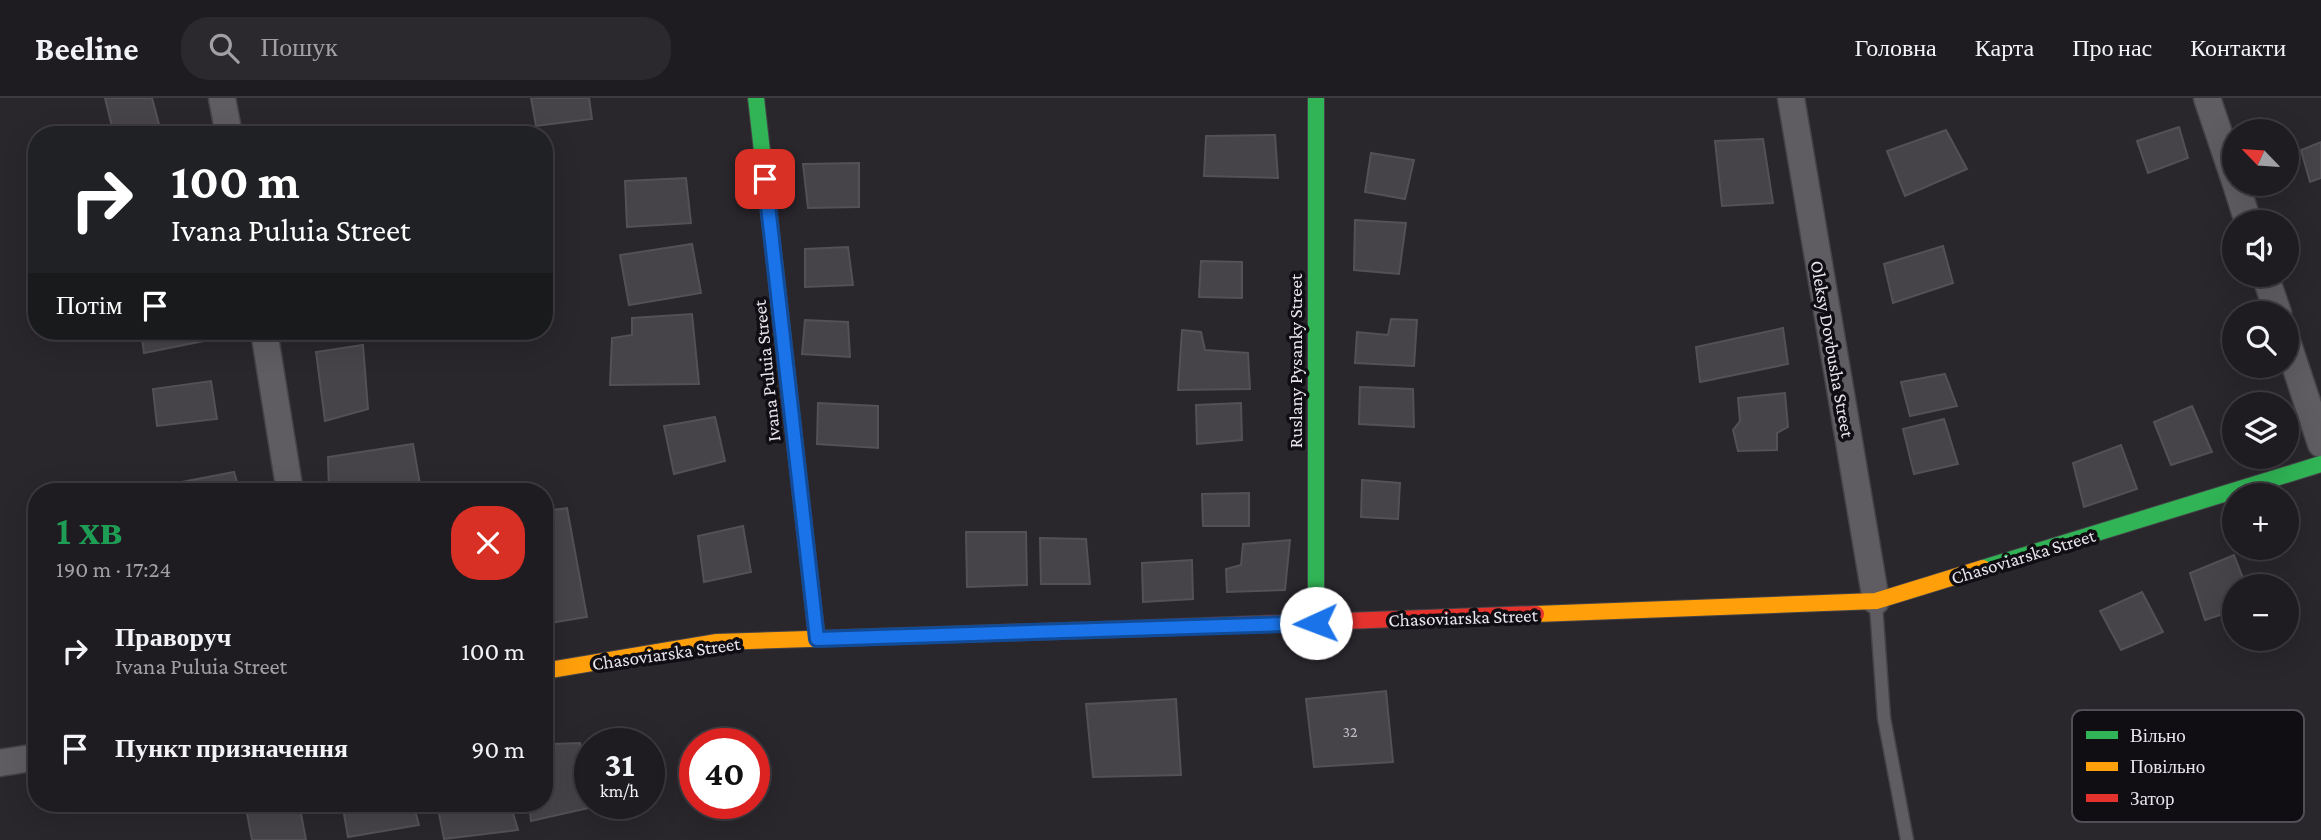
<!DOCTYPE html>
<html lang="uk">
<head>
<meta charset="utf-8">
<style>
  body { margin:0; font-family:"Crimson Pro",serif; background:#2c292e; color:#f1f3f6; height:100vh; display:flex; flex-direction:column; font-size:26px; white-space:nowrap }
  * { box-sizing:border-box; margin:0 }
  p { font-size:23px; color:#a1a1a5 }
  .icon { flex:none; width:38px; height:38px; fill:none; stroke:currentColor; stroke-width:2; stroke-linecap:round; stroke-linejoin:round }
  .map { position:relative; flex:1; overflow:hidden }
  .details { position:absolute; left:28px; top:385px; width:525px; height:329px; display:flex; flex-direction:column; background:#1f1c21; border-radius:28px; box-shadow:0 7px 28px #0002,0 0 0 2px #3c3a3f }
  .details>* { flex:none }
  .guide { position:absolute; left:28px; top:28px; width:525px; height:214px; border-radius:28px; box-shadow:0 7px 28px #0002,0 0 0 2px #3c3a3f; background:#202124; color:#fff; overflow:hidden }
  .needle { width:46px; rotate:295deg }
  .fabs { position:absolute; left:2222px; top:21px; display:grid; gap:14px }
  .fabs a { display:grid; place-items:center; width:77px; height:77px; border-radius:50%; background:#1f1c21; box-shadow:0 7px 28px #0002,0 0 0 2px #3c3a3f; font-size:35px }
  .speed { position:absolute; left:574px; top:630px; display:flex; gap:14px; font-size:35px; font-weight:700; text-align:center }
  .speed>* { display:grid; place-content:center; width:91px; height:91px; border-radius:50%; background:#1f1c21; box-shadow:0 7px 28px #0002,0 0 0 2px #3c3a3f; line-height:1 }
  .speed small { font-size:18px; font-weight:400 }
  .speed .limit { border:10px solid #d22; background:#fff; color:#111 }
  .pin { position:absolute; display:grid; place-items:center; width:60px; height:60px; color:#fff; margin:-30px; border-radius:14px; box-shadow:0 4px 10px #0006 }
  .me { position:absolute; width:77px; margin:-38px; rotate:268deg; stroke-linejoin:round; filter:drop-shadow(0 0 5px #0008) }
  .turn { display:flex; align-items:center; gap:24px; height:147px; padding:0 28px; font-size:32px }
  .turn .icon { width:91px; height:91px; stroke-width:2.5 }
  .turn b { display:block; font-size:49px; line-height:60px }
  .then { display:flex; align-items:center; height:66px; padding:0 28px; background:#0003; gap:14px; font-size:26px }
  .round { display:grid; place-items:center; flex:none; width:74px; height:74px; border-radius:28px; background:#2c292e }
  .head { display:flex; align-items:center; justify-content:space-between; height:119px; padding:0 28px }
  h1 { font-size:42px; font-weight:600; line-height:52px; color:#1e9e55 }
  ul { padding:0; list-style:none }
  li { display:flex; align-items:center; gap:21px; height:98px; padding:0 28px }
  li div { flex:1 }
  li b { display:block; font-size:26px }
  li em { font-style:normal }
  header { display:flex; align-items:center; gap:42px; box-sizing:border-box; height:98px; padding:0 35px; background:#1f1c21; border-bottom:2px solid #3c3a3f }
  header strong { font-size:33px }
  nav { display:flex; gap:38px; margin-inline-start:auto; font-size:24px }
  .search { width:490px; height:63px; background:#2c292e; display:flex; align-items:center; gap:18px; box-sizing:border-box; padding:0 24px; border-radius:28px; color:#a1a1a5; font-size:26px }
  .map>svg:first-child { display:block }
  .building { fill:#464449; stroke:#535156; stroke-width:2 }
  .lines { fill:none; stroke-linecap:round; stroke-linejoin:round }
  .lane-casing { stroke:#454348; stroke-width:15 }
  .street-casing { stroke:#454348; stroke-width:29 }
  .fast-casing { stroke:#454348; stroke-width:18 }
  .slow-casing { stroke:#454348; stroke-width:18 }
  .jam-casing { stroke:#454348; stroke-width:18 }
  .lane { stroke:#5f5d62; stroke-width:12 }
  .street { stroke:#5f5d62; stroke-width:26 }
  .fast { stroke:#30b455; stroke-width:16 }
  .slow { stroke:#ff9f0a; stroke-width:16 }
  .jam { stroke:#e5322d; stroke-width:16 }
  .route-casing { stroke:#114b97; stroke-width:18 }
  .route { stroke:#1a73e8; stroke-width:12 }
  .labels { text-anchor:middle; stroke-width:7; stroke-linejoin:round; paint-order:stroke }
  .number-label { font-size:16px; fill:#c0bdc5 }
  .street-label { font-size:19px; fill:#e9e5ee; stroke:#100e13 }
  .key { fill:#100e13; stroke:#514e55; stroke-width:2 }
  .key-label { font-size:19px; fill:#e9e5ee }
</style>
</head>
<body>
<header>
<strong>Beeline</strong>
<div class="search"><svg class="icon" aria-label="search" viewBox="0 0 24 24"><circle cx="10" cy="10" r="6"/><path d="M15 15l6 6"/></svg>Пошук</div>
<nav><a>Головна</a><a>Карта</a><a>Про нас</a><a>Контакти</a></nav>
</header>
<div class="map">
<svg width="2321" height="742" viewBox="0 0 2321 742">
  <rect width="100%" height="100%" fill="#29262c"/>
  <g class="building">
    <polygon points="105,0 152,0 160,30 127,37 114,37"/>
    <polygon points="531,0 589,0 592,21 536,28"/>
    <polygon points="2179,29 2188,60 2148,75 2137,43"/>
    <polygon points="1946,32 1967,71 1905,98 1887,53"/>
    <polygon points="1275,37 1278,80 1204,78 1206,38"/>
    <polygon points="1763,41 1773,105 1722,108 1715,43"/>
    <polygon points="2321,44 2321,80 2310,84 2301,52"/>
    <polygon points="1371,55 1414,62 1405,101 1365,94"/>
    <polygon points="859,65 859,109 808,110 803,66"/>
    <polygon points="686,80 691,125 627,129 625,83"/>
    <polygon points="1355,122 1406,125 1399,176 1354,172"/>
    <polygon points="692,146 701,195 629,207 620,157"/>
    <polygon points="1943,148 1953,185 1893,205 1884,166"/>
    <polygon points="848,149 853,187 805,189 805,151"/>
    <polygon points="1201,163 1242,164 1242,200 1199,199"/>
    <polygon points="692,216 699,286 610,287 612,240 632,237 632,220"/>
    <polygon points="1391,221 1417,222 1414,268 1355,265 1357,234 1388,237"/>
    <polygon points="805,222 848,224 850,259 802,256"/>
    <polygon points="1783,230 1788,266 1700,284 1696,249"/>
    <polygon points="1182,232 1201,234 1205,252 1248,255 1250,291 1178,292"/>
    <polygon points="141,233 207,233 209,242 144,255"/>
    <polygon points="363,247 368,311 325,323 316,254"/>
    <polygon points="1945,276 1957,308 1910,318 1901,284"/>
    <polygon points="211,283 217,321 157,328 153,291"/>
    <polygon points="1360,289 1413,291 1414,329 1359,326"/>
    <polygon points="1785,295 1788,329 1777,335 1777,352 1738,353 1733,332 1740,323 1738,300"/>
    <polygon points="818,305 878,308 878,350 817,346"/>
    <polygon points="1241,305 1242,342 1197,346 1196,307"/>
    <polygon points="2192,308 2212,354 2171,367 2154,324"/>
    <polygon points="715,319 725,363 674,376 664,328"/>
    <polygon points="1944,321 1958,366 1914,376 1903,331"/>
    <polygon points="413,346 420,386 383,394 329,394 328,359"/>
    <polygon points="2121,347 2137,391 2084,409 2073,365"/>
    <polygon points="234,374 240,394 140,394 140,392"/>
    <polygon points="1362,382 1400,385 1398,421 1361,419"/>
    <polygon points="1249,395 1249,428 1203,428 1202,396"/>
    <polygon points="567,410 587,519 544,526 544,413"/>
    <polygon points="743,428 751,474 704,484 698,438"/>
    <polygon points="966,434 1026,434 1027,487 967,489"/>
    <polygon points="1040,440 1086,441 1090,486 1041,486"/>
    <polygon points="1290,442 1285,492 1227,494 1226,471 1241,467 1243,446"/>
    <polygon points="2234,457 2246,488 2235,488 2235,512 2205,522 2190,475"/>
    <polygon points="1192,462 1193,501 1143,504 1142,465"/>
    <polygon points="2142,494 2163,534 2121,552 2100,513"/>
    <polygon points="1386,593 1393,664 1314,669 1306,601"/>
    <polygon points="1176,601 1181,677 1093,679 1086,606"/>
    <polygon points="548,619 552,646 580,645 590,692 590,705 592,705 593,709 531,723 529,705 544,705 544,620"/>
    <polygon points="245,705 299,705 306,742 252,742"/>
    <polygon points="342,705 413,705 419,727 348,739"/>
    <polygon points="437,705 510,705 518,732 444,741"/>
  </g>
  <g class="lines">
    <g class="lane-casing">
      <polyline id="lane" points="1876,507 1884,620 1907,742"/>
    </g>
    <g class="street-casing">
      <g id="street">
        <polyline points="222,0 229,37"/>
        <polyline points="1791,0 1876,503"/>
        <polyline points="2207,0 2235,83"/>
        <polyline points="2236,86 2248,124"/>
        <polyline points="2265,177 2278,215"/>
        <polyline points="264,233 290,394"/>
        <polyline points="2287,243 2321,346"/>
        <polyline points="0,665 37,659"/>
      </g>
    </g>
    <g class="fast-casing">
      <g id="fast">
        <polyline points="756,0 817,541"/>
        <polyline points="1316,0 1316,525"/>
        <polyline points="1983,470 2321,366"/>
      </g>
    </g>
    <g class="slow-casing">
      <g id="slow">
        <polyline points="1536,516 1876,503 1983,470"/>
        <polyline points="544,573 717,544 1122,531"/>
      </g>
    </g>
    <g class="jam-casing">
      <polyline id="jam" points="1122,531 1536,516"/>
    </g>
    <use href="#lane" class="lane"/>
    <use href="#street" class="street"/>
    <use href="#fast" class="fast"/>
    <use href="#slow" class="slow"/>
    <use href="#jam" class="jam"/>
  </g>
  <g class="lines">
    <g class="route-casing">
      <polyline id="route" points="765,81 817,541 1316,525"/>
    </g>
    <use href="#route" class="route"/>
  </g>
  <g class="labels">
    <g class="number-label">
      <text x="1350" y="639">32</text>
    </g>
    <g class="street-label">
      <text transform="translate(1833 251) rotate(80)" y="7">Oleksy Dovbusha Street</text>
      <text transform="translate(1295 263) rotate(-90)" y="7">Ruslany Pysanky Street</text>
      <text transform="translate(766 273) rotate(-96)" y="7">Ivana Puluia Street</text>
      <text transform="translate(2023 458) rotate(-17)" y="7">Chasoviarska Street</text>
      <text transform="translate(1463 519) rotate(-2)" y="7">Chasoviarska Street</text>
      <text transform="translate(666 555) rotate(-8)" y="7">Chasoviarska Street</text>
    </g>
  </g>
  <rect x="2072" y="612" width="232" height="112" rx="10" class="key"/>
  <rect x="2086" y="633" width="32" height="8" fill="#30b455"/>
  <rect x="2086" y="664" width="32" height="9" fill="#ff9f0a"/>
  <rect x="2086" y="696" width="32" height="8" fill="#e5322d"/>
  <g class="key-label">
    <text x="2130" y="644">Вільно</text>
    <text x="2130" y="675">Повільно</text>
    <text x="2130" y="707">Затор</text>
  </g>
</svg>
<div class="fabs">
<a><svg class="needle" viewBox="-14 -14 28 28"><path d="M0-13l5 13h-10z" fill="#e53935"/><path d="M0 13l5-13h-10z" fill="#a1a1a5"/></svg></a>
<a><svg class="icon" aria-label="sound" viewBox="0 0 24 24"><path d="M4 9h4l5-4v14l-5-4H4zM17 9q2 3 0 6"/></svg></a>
<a><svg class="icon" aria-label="search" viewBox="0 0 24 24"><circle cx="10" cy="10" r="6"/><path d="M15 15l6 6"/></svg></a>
<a><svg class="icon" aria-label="layers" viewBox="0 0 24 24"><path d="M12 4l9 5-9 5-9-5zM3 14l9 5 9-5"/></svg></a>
<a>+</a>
<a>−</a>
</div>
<div class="speed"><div>31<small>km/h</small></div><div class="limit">40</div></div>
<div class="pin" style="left:765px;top:81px;background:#d93025"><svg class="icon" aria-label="arrive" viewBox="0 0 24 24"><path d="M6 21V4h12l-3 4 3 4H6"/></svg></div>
<svg class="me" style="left:1316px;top:525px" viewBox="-20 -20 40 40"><circle r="19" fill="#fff"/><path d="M0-13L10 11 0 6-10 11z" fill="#1a73e8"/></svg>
<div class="guide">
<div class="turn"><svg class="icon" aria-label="right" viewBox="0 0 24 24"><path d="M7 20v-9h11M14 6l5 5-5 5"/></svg><div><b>100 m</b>Ivana Puluia Street</div></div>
<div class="then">Потім<svg class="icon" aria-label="arrive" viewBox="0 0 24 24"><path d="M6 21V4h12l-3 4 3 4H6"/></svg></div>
</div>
<section class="details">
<div class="head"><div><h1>1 хв</h1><p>190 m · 17:24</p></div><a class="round" style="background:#d93025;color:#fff"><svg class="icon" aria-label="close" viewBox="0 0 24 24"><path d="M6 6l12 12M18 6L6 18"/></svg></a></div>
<ul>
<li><svg class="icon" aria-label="right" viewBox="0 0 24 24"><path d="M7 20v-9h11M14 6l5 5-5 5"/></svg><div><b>Праворуч</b><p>Ivana Puluia Street</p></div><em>100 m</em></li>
<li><svg class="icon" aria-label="arrive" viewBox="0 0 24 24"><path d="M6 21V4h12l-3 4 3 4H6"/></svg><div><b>Пункт призначення</b></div><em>90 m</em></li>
</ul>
</section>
</div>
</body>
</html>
